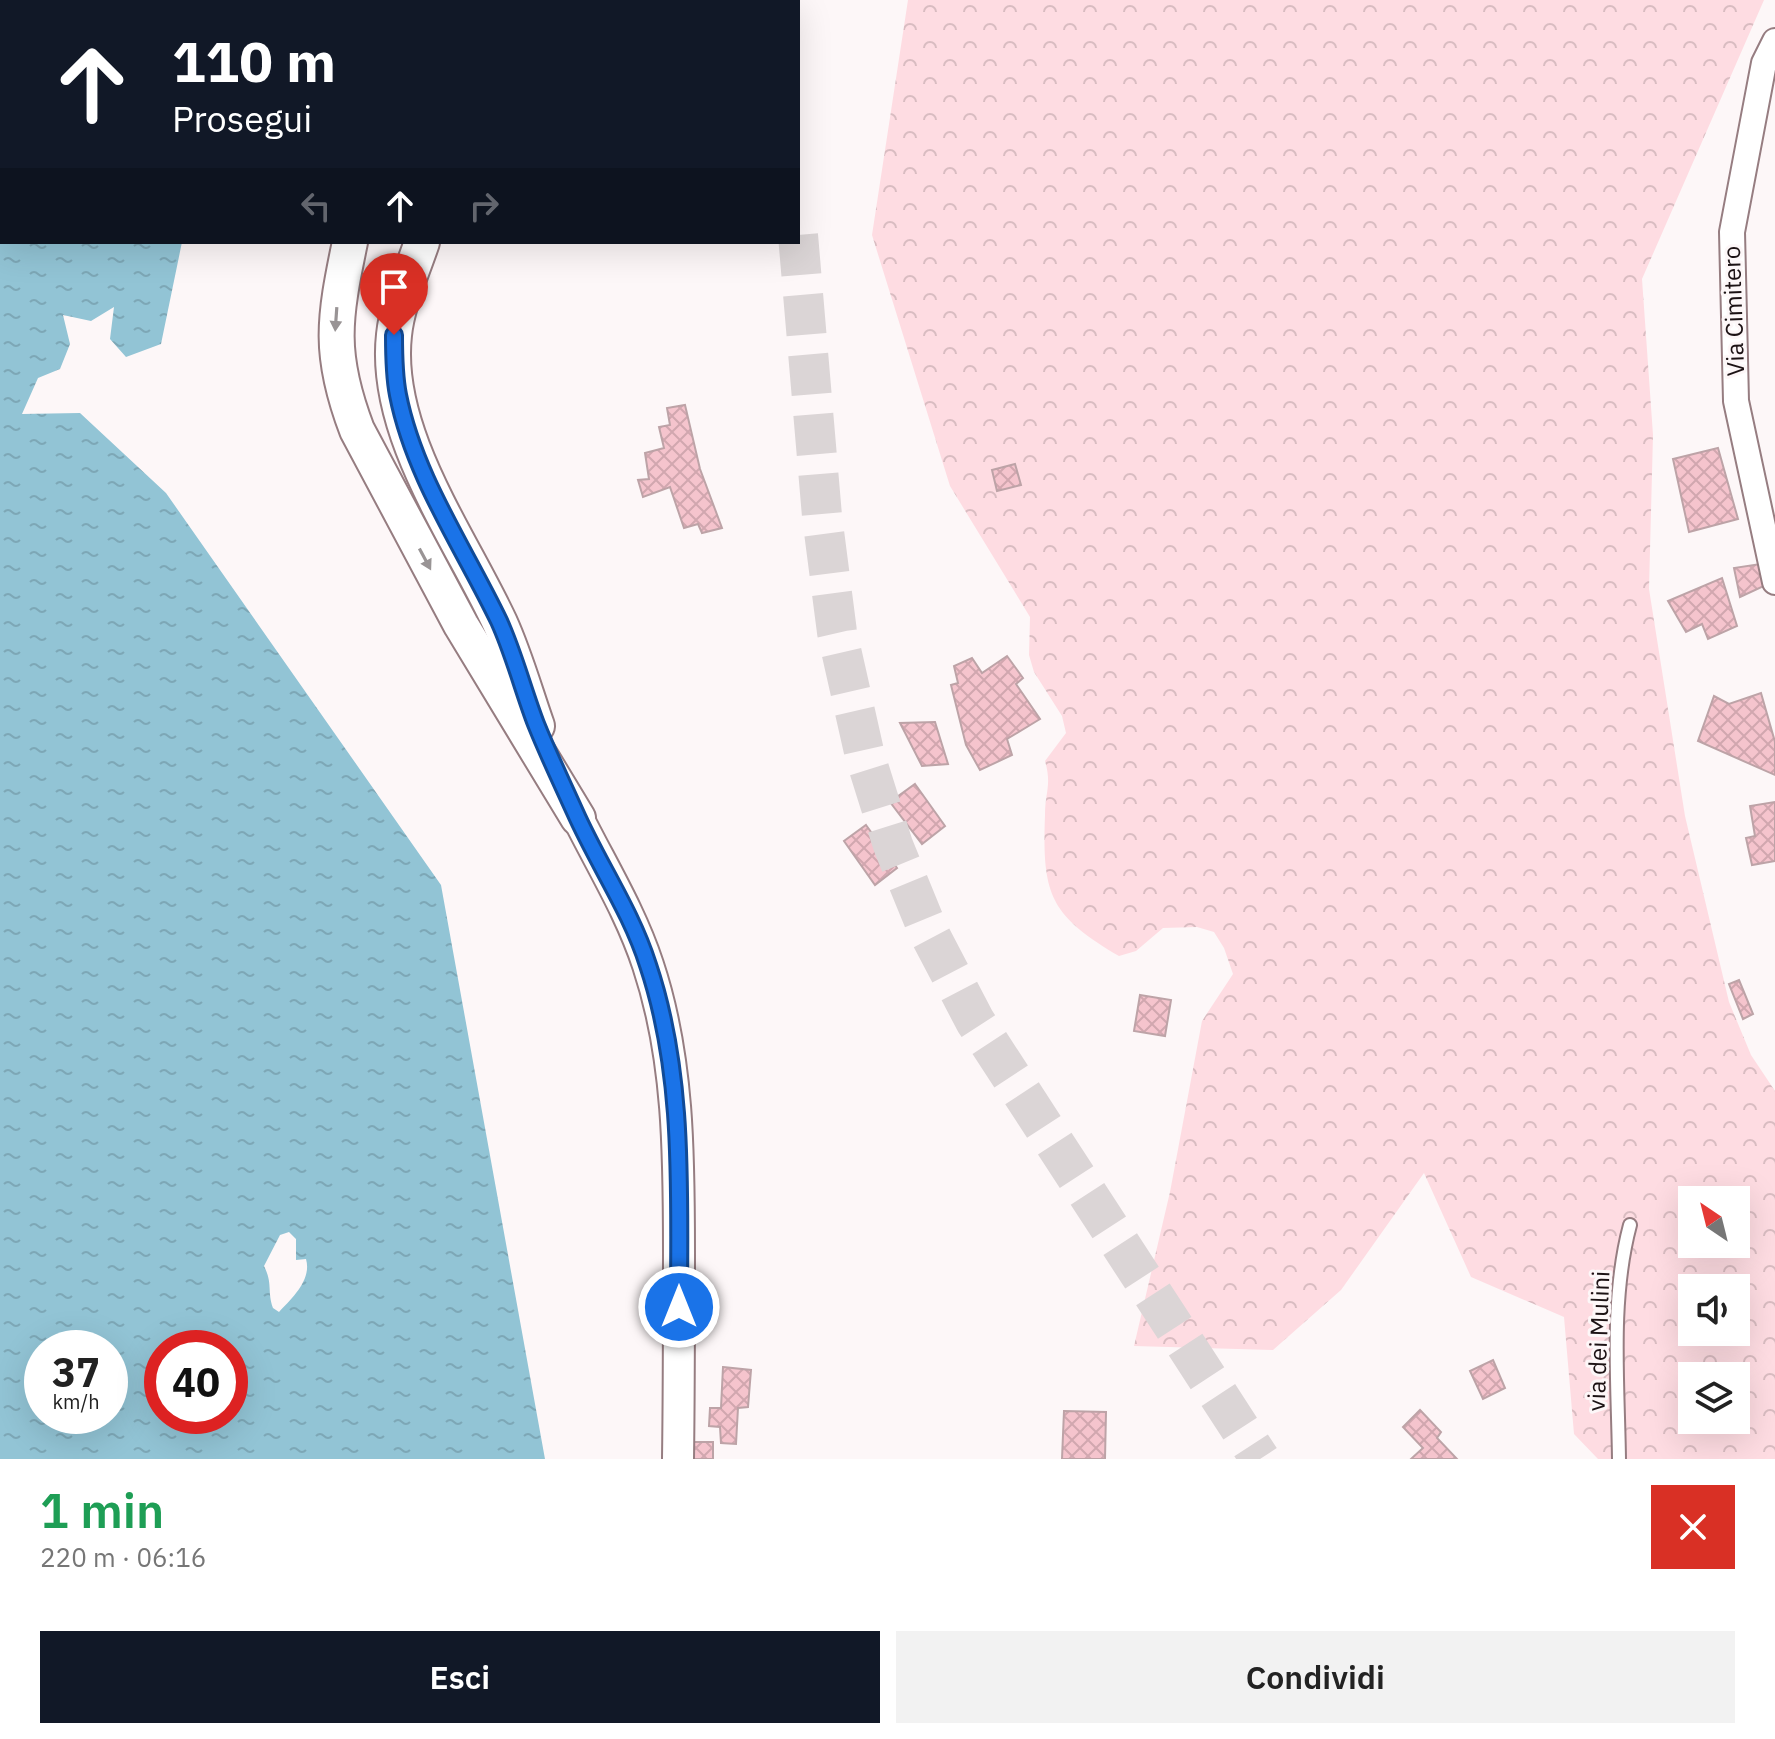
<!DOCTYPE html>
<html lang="it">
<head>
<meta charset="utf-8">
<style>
  body { margin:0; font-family:"IBM Plex Sans",sans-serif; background:#f2f2f2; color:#222; height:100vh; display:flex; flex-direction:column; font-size:30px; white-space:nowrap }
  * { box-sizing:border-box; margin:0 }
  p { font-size:26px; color:#767676 }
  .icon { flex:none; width:44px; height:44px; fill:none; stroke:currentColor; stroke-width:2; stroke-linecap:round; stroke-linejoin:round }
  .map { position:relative; height:1459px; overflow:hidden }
  .drawer { display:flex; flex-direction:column; background:#fff; flex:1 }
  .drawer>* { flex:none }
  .top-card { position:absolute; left:0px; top:0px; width:800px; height:244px; box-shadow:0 8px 32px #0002; background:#111827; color:#fff; overflow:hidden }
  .needle { width:52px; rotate:325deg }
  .tools { position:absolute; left:1678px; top:1186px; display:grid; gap:16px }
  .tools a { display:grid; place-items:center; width:72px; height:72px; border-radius:0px; background:#fff; box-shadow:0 8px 32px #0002; font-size:40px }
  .speed { position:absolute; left:24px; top:1330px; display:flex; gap:16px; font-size:40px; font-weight:700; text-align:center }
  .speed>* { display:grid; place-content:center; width:104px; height:104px; border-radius:50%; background:#fff; box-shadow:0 8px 32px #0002; line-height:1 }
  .speed small { font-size:20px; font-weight:400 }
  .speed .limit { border:12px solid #d22; background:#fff; color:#111 }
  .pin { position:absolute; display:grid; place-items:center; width:68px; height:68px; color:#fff; margin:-82px -34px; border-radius:50% 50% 50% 0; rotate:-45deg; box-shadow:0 0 8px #0007 }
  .pin .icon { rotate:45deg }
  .me { position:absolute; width:88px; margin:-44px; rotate:0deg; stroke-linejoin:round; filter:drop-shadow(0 0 6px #0008) }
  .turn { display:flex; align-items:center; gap:28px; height:168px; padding:0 40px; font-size:36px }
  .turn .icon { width:104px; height:104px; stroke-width:2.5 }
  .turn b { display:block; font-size:56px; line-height:68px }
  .lanes { display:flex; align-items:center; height:76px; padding:0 40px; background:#0003; justify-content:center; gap:40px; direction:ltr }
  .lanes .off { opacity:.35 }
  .round { display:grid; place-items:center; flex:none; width:84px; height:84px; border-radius:0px; background:#f2f2f2 }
  .overview { display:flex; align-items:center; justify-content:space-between; height:136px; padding:0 40px }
  h1 { font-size:48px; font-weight:600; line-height:60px; color:#1e9e55 }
  .primary-button { display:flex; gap:16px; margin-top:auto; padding:16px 40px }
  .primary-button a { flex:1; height:92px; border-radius:0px; background:#111827; color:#fff; font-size:32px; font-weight:600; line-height:92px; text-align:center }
  .primary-button a+a { background:#f2f2f2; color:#222 }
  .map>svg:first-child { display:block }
  .forest { fill:url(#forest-crowns); fill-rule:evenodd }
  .water { fill:url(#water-ripples); fill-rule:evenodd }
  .building { fill:url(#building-cross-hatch); stroke:#bda3a7; stroke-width:2 }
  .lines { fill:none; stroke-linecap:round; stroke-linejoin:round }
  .trunk-tunnel { stroke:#dbd5d6; stroke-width:40; stroke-dasharray:40 20; stroke-linecap:butt }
  .service-casing { stroke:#967d81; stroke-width:16 }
  .minor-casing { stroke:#967d81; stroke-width:28 }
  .tertiary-casing { stroke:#967d81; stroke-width:34 }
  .secondary-casing { stroke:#967d81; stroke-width:38 }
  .service { stroke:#fff; stroke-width:12 }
  .minor { stroke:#fff; stroke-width:24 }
  .tertiary { stroke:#fff; stroke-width:30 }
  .secondary { stroke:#fff; stroke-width:34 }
  .oneway { fill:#999495 }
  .route-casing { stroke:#114b97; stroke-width:20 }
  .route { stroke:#1a73e8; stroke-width:14 }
  .labels { text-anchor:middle; stroke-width:6; stroke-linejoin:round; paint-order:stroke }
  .street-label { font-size:24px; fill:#1c1214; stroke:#fdf7f8 }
</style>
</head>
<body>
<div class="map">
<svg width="1775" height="1459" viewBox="0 0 1775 1459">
  <defs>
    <pattern id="forest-crowns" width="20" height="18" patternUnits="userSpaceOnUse" patternTransform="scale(2)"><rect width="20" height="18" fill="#fedce2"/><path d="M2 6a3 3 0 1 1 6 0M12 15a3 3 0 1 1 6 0" fill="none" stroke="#d9bcc1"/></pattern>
    <pattern id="water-ripples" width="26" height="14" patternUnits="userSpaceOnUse" patternTransform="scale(2)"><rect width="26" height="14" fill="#92c4d5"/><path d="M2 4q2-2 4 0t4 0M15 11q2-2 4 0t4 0" fill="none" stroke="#7da7b6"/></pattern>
    <pattern id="building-cross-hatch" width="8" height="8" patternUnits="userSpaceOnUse" patternTransform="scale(2)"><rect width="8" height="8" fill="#f5c4cd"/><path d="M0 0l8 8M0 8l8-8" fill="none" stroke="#d1a7af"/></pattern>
  </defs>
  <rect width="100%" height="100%" fill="#fdf7f8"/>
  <path class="forest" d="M908 0H1764L1642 279 1653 435 1649 589 1685 816 1729 1002 1751 1055 1775 1091V1459H1598L1574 1434 1564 1317 1471 1277 1424 1173 1341 1290 1273 1350 1134 1346 1170 1192 1202 1021 1233 974 1224 948 1214 932 1197 927 1163 928 1136 951 1119 956C1050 915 1042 895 1045 815 1045 792 1052 785 1045 761L1066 733 1062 716 1034 672 1029 655 1030 617 950 486 872 235ZM1692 1200H1736V1244H1692ZM1692 1288H1736V1332H1692ZM1692 1376H1736V1420H1692Z"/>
  <g class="water">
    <polygon points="0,0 149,2 2,2 0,220"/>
    <path d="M0 221 2 242H182L161 344 126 357 110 339 114 307 91 321 63 315 70 344 60 369 38 378 22 414 80 413 166 493 441 885 545 1459H0ZM289 1232 296 1239V1260L306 1259C312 1280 292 1298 279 1312L273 1308C267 1291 273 1284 264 1266L280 1235ZM42 1348H110V1416H42ZM162 1348H230V1416H162Z"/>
  </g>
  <g class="building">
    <polygon points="685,405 700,469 722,528 702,533 698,524 684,528 670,487 643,497 638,480 649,479 645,453 664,448 659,427 670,425 667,408"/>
    <polygon points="1718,448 1738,519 1689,532 1673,459"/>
    <polygon points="1015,464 1021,485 997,491 992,470"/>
    <polygon points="1760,564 1766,585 1740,597 1734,568"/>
    <polygon points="1722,578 1737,626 1708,639 1702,624 1686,632 1668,601"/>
    <polygon points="1007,656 1023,678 1016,684 1040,719 1007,739 1012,755 980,770 966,745 951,685 958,683 954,666 972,658 982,673"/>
    <polygon points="1761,693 1775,742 1775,775 1698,741 1714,696 1729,704"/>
    <polygon points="935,722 948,764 922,766 900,723"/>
    <polygon points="915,784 945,826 922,844 890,802"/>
    <polygon points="1775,802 1775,861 1752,865 1746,838 1755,836 1750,806"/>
    <polygon points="866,825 897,868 875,885 844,841"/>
    <polygon points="1739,980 1753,1014 1743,1019 1729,984"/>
    <polygon points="1140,995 1171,1000 1165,1036 1134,1031"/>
    <polygon points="1493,1360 1505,1388 1483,1399 1470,1371"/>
    <polygon points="723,1367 751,1370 748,1407 738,1408 736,1444 721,1443 720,1427 709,1426 710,1408 721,1408"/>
    <polygon points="1420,1410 1441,1432 1437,1438 1457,1459 1411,1459 1423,1448 1403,1427"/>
    <polygon points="1064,1411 1106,1412 1105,1459 1062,1459"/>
    <rect x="693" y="1442" width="20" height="17"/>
  </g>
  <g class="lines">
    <g class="trunk-tunnel">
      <polyline points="779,0 779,2"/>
      <polyline points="798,235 822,516 837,632 865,756 893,845 929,933 975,1021 1260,1459"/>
    </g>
    <g class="service-casing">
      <path id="service" d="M1619 1459C1618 1382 1610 1300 1630 1225"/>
    </g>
    <g class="minor-casing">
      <polyline id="minor" points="1775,41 1764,63 1732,232 1736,401 1775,582"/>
    </g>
    <g class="tertiary-casing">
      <path id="tertiary" d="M578 818C602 866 631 913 648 965 679 1058 679 1156 679 1253 679 1322 679 1390 678 1459"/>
    </g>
    <g class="secondary-casing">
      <g id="secondary">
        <polyline points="371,0 371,2"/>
        <polyline points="410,0 410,2"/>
        <path d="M350 242C334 319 328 354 357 430L461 625 578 818"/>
        <path d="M422 242C412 272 397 304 394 335 383 433 460 537 500 623 515 656 525 692 537 726"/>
      </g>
    </g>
    <use href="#service" class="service"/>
    <use href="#minor" class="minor"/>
    <use href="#tertiary" class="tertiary"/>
    <use href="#secondary" class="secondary"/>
  </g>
  <defs><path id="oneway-solid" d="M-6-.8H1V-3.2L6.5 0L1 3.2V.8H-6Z" transform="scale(2)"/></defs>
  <g class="oneway">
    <use href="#oneway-solid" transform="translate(336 319) rotate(94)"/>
    <use href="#oneway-solid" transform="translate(425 559) rotate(62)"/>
  </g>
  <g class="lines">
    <g class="route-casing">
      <path id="route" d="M394 335C394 355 394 375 398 395 414 476 464 548 499 621 514 654 523 690 536 724 548 754 562 783 575 812 598 864 631 911 648 965 685 1075 679 1193 679 1307"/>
    </g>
    <use href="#route" class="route"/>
  </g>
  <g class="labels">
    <g class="street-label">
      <text transform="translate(1734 311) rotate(-92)" y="8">Via Cimitero</text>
      <text transform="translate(1599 1341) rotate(-88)" y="8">via dei Mulini</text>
    </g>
  </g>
</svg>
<div class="tools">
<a><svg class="needle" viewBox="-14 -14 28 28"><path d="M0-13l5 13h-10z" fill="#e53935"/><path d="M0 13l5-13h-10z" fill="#767676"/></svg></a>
<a><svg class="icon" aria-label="sound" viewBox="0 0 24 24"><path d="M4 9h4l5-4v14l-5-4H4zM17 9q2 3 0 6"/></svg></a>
<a><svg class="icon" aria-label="layers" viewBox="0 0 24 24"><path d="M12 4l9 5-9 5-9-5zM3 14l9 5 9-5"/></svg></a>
</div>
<div class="speed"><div>37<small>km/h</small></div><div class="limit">40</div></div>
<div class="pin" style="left:394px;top:335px;background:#d93025"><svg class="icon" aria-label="arrive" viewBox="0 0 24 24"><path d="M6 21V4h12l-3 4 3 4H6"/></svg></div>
<svg class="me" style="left:679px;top:1307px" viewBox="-20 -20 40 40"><circle r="17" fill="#1a73e8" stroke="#fff" stroke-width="3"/><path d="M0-11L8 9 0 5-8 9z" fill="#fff"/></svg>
<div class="top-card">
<div class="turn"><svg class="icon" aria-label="ahead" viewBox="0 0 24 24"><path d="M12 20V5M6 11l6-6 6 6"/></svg><div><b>110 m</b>Prosegui</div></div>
<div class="lanes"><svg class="icon off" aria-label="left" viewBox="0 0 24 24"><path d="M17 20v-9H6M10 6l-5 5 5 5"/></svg><svg class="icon" aria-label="ahead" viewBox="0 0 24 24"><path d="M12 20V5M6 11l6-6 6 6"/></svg><svg class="icon off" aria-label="right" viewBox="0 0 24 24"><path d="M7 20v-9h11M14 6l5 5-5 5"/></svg></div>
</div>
</div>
<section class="drawer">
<div class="overview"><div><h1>1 min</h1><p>220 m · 06:16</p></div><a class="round" style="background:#d93025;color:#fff"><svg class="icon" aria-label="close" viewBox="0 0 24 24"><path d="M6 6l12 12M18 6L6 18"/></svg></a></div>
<div class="primary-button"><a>Esci</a><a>Condividi</a></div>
</section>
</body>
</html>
